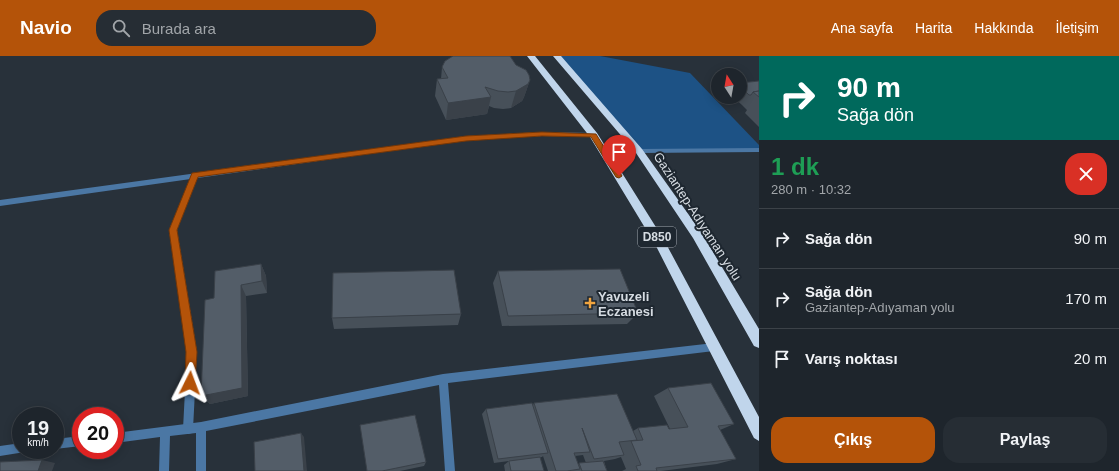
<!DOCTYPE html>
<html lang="tr">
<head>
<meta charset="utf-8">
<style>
  body { margin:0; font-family:Arial,sans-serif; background:#262d34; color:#f1f3f6; height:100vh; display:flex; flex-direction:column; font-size:15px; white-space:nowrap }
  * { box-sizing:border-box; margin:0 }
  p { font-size:13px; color:#a1a5a9 }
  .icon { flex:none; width:22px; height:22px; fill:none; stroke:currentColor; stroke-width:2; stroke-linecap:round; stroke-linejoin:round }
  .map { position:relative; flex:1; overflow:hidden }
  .drawer { display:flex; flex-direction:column; background:#1e252c; width:360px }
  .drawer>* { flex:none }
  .hud { background:#00695c; color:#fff; overflow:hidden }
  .needle { width:26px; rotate:349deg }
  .buttons { position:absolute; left:711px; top:12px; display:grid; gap:8px }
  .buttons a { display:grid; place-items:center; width:36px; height:36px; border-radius:50%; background:#1e252c; box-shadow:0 2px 10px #0003,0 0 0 1px #3c4248; font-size:20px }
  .speed { position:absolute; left:12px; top:351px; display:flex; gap:8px; font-size:20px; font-weight:700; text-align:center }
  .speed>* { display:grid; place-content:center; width:52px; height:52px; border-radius:50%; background:#1e252c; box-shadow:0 2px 10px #0003,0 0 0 1px #3c4248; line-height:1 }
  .speed small { font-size:10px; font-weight:400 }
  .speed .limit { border:6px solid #d22; background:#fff; color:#111 }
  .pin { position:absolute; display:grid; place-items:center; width:34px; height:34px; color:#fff; margin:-41px -17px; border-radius:50% 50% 50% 0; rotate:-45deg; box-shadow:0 0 4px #0007 }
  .pin .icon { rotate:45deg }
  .me { position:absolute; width:44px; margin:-22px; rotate:3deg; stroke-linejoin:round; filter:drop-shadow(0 0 3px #0008) }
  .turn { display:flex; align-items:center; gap:14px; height:84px; padding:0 12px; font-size:18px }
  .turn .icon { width:52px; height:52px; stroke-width:2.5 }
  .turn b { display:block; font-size:28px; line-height:34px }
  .round { display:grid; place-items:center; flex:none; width:42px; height:42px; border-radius:16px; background:#262d34 }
  .summary { display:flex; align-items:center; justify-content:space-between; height:68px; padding:0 12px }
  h1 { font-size:24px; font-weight:700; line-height:30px; color:#1e9e55 }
  .primary-button { display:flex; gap:8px; margin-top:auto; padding:8px 12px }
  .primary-button a { flex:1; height:46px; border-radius:16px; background:#b45309; color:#fff; font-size:16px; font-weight:700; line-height:46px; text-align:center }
  .primary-button a+a { background:#262d34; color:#f1f3f6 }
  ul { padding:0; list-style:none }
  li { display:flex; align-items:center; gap:12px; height:60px; padding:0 12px; border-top:1px solid #3c4248 }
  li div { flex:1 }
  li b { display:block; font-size:15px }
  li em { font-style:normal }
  header { display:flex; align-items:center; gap:24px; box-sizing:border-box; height:56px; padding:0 20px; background:#b45309; color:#fff }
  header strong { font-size:19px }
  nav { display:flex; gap:22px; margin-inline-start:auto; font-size:14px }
  .search { width:280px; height:36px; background:#262d34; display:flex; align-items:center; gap:10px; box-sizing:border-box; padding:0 14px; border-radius:16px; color:#a1a5a9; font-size:15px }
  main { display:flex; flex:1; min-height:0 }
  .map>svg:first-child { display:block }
  .green { fill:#1d5285 }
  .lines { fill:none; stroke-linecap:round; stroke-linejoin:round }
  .lane { fill:#4b77a4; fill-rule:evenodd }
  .street { fill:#4b77a4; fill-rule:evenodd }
  .highway { fill:#c0d5eb; fill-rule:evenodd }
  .wall { fill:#475059; fill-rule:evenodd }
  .shaded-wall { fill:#3a4149 }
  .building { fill:#535d68; stroke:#3a4149 }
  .route { fill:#b45309; stroke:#753606 }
  .poi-dot { fill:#f1a540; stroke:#1e2730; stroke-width:1.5 }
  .labels { text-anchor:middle; stroke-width:4; stroke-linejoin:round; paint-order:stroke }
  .shield { fill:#1e2730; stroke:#9fa6ad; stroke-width:1 }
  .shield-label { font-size:12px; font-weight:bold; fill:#d6dce2 }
  .street-label { font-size:13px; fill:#d6dce2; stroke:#1e2730 }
  .poi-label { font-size:13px; font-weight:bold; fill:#d6dce2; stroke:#1e2730; text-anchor:start }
</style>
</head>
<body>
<header>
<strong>Navio</strong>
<div class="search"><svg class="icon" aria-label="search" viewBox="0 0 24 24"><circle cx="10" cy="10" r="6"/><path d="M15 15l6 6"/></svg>Burada ara</div>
<nav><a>Ana sayfa</a><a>Harita</a><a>Hakkında</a><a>İletişim</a></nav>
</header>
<main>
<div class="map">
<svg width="759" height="415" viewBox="0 0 759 415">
  <rect width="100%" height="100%" fill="#28313a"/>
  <polygon class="green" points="557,0 600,0 690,17 759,89 759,94 639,95"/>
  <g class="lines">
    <polygon class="lane" points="193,117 197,117 198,119 177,174 197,296 193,373 192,377 188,378 184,377 183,373 187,296 169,174"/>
    <g class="street">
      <polygon points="542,76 594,77 597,79 594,81 542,80 467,84 0,150 0,144 467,80"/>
      <polygon points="759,92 759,96 639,97 636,95 639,93"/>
      <polygon points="714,287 717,288 719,291 717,294 714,295 448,327 455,415 445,415 439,329 206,375 206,415 196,415 196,377 170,380 169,415 159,415 160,381 115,387 115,377 201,366 443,318"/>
      <polygon points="81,380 81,390 55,393 55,383"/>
      <polygon points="21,387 21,394 25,394 25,396 0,400 0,390"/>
    </g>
    <g class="highway">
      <polygon points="527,0 535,0 597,77 664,184 759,361 759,385 754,382 656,190 590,81"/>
      <polygon points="553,0 561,0 642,93 701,176 759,273 759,292 754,290 693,182 636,97"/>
    </g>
  </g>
  <g class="wall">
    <polygon points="516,9 530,24 524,41 522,45 511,52 503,53 494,52 489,50 487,58 446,64 435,40 437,23 441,23 442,11"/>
    <polygon points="759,25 759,71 745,57 747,54 742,49 743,49 742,49 733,41 740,41 740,27"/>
    <polygon points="261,208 266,220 267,237 246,240 248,340 210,348 201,340 214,242"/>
    <polygon points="498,215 638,257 627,268 502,270 493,227"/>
    <polygon points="461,258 458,269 334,273 332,262"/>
    <path d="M668 332 734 368 720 374 736 403 717 408 661 415H622L626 413 621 401 615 403 604 405 607 415H548L543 400 542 401 520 404 544 415H505L504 409 509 405 494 407 482 358 486 353 533 349 534 347 633 375 638 372 670 373 654 340ZM583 399 586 407 578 408 575 400Z"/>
    <polygon points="426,406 424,410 400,415 367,415"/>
  </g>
  <g class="shaded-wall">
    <polygon points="530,24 524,41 522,45 511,52 516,35"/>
    <polygon points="491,41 487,58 446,64 448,47"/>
    <polygon points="261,208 266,220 267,237 262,225"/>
    <polygon points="241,229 246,240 248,340 210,348 201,340"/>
    <polygon points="301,377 304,381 307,415 304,415"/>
    <polygon points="42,404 55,407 52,415 38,415"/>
  </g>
  <g class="building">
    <polygon points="453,0 510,0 516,9 526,14 529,19 530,24 528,28 516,35 508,36 498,35 485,31 491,41 448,47 437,23 448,22 442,11 445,5"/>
    <polygon points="759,25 759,35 753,36 751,39 749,39 740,30 740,27"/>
    <polygon points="759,35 759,41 753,36"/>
    <polygon points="261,208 262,225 241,229 242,332 201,340 205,244 214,242 215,215"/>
    <polygon points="620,213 638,257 508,260 498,215"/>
    <polygon points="454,214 461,258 332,262 333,217"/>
    <polygon points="711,327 734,368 718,370 736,403 656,412 657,415 638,415 636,410 641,409 631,385 643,384 638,372 667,369 669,373 688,371 668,332"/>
    <polygon points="617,338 637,384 619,386 624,399 594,403 582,372 590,396 574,397 580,413 567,415 556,415 534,347"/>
    <polygon points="532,347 548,397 498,403 486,353"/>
    <polygon points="415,359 426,406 382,415 367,415 360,369"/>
    <polygon points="301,377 304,415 255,415 254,386"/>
    <polygon points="540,401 544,415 511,415 509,405"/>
    <polygon points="42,404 38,415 0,415 0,406"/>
    <polygon points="603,405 607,415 582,415 579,407"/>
  </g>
  <polygon class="route" points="542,76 596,78 622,120 619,122 616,121 591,81 542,80 466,85 198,121 177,174 197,296 195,327 194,330 190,332 186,330 185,327 186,296 169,174 192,117 466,80"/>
  <path class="poi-dot" d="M588 241h4v4h4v4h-4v4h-4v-4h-4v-4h4z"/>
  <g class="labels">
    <rect class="shield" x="638" y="171" width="38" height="20" rx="3"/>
    <g class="shield-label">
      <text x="657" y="185">D850</text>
    </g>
    <g class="street-label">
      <text transform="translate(698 160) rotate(57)" y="5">Gaziantep-Adıyaman yolu</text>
    </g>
    <g class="poi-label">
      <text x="598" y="245">Yavuzeli<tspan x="598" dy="15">Eczanesi</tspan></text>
    </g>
  </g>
</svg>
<div class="buttons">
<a><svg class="needle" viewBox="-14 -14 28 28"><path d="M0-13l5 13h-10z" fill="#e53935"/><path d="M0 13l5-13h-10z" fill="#a1a5a9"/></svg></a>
</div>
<div class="speed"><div>19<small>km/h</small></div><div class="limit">20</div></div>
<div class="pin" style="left:619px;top:120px;background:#d93025"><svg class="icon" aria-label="arrive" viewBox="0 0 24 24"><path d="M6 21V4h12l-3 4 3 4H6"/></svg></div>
<svg class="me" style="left:190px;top:327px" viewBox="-20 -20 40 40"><path d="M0-17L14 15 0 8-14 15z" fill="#b45309" stroke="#fff" stroke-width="4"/></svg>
</div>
<section class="drawer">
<div class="hud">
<div class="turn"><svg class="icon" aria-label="right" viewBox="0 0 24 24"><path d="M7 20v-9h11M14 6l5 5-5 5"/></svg><div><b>90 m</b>Sağa dön</div></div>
</div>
<div class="summary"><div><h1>1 dk</h1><p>280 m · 10:32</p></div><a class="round" style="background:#d93025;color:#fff"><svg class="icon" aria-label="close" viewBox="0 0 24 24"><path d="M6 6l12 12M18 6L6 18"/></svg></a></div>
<ul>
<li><svg class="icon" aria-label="right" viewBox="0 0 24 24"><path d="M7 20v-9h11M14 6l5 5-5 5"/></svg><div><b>Sağa dön</b></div><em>90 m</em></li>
<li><svg class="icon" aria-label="right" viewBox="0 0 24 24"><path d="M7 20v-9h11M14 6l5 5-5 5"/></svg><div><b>Sağa dön</b><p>Gaziantep-Adıyaman yolu</p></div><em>170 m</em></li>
<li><svg class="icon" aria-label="arrive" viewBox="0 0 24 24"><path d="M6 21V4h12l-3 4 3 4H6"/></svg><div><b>Varış noktası</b></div><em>20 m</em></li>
</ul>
<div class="primary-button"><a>Çıkış</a><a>Paylaş</a></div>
</section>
</main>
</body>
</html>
